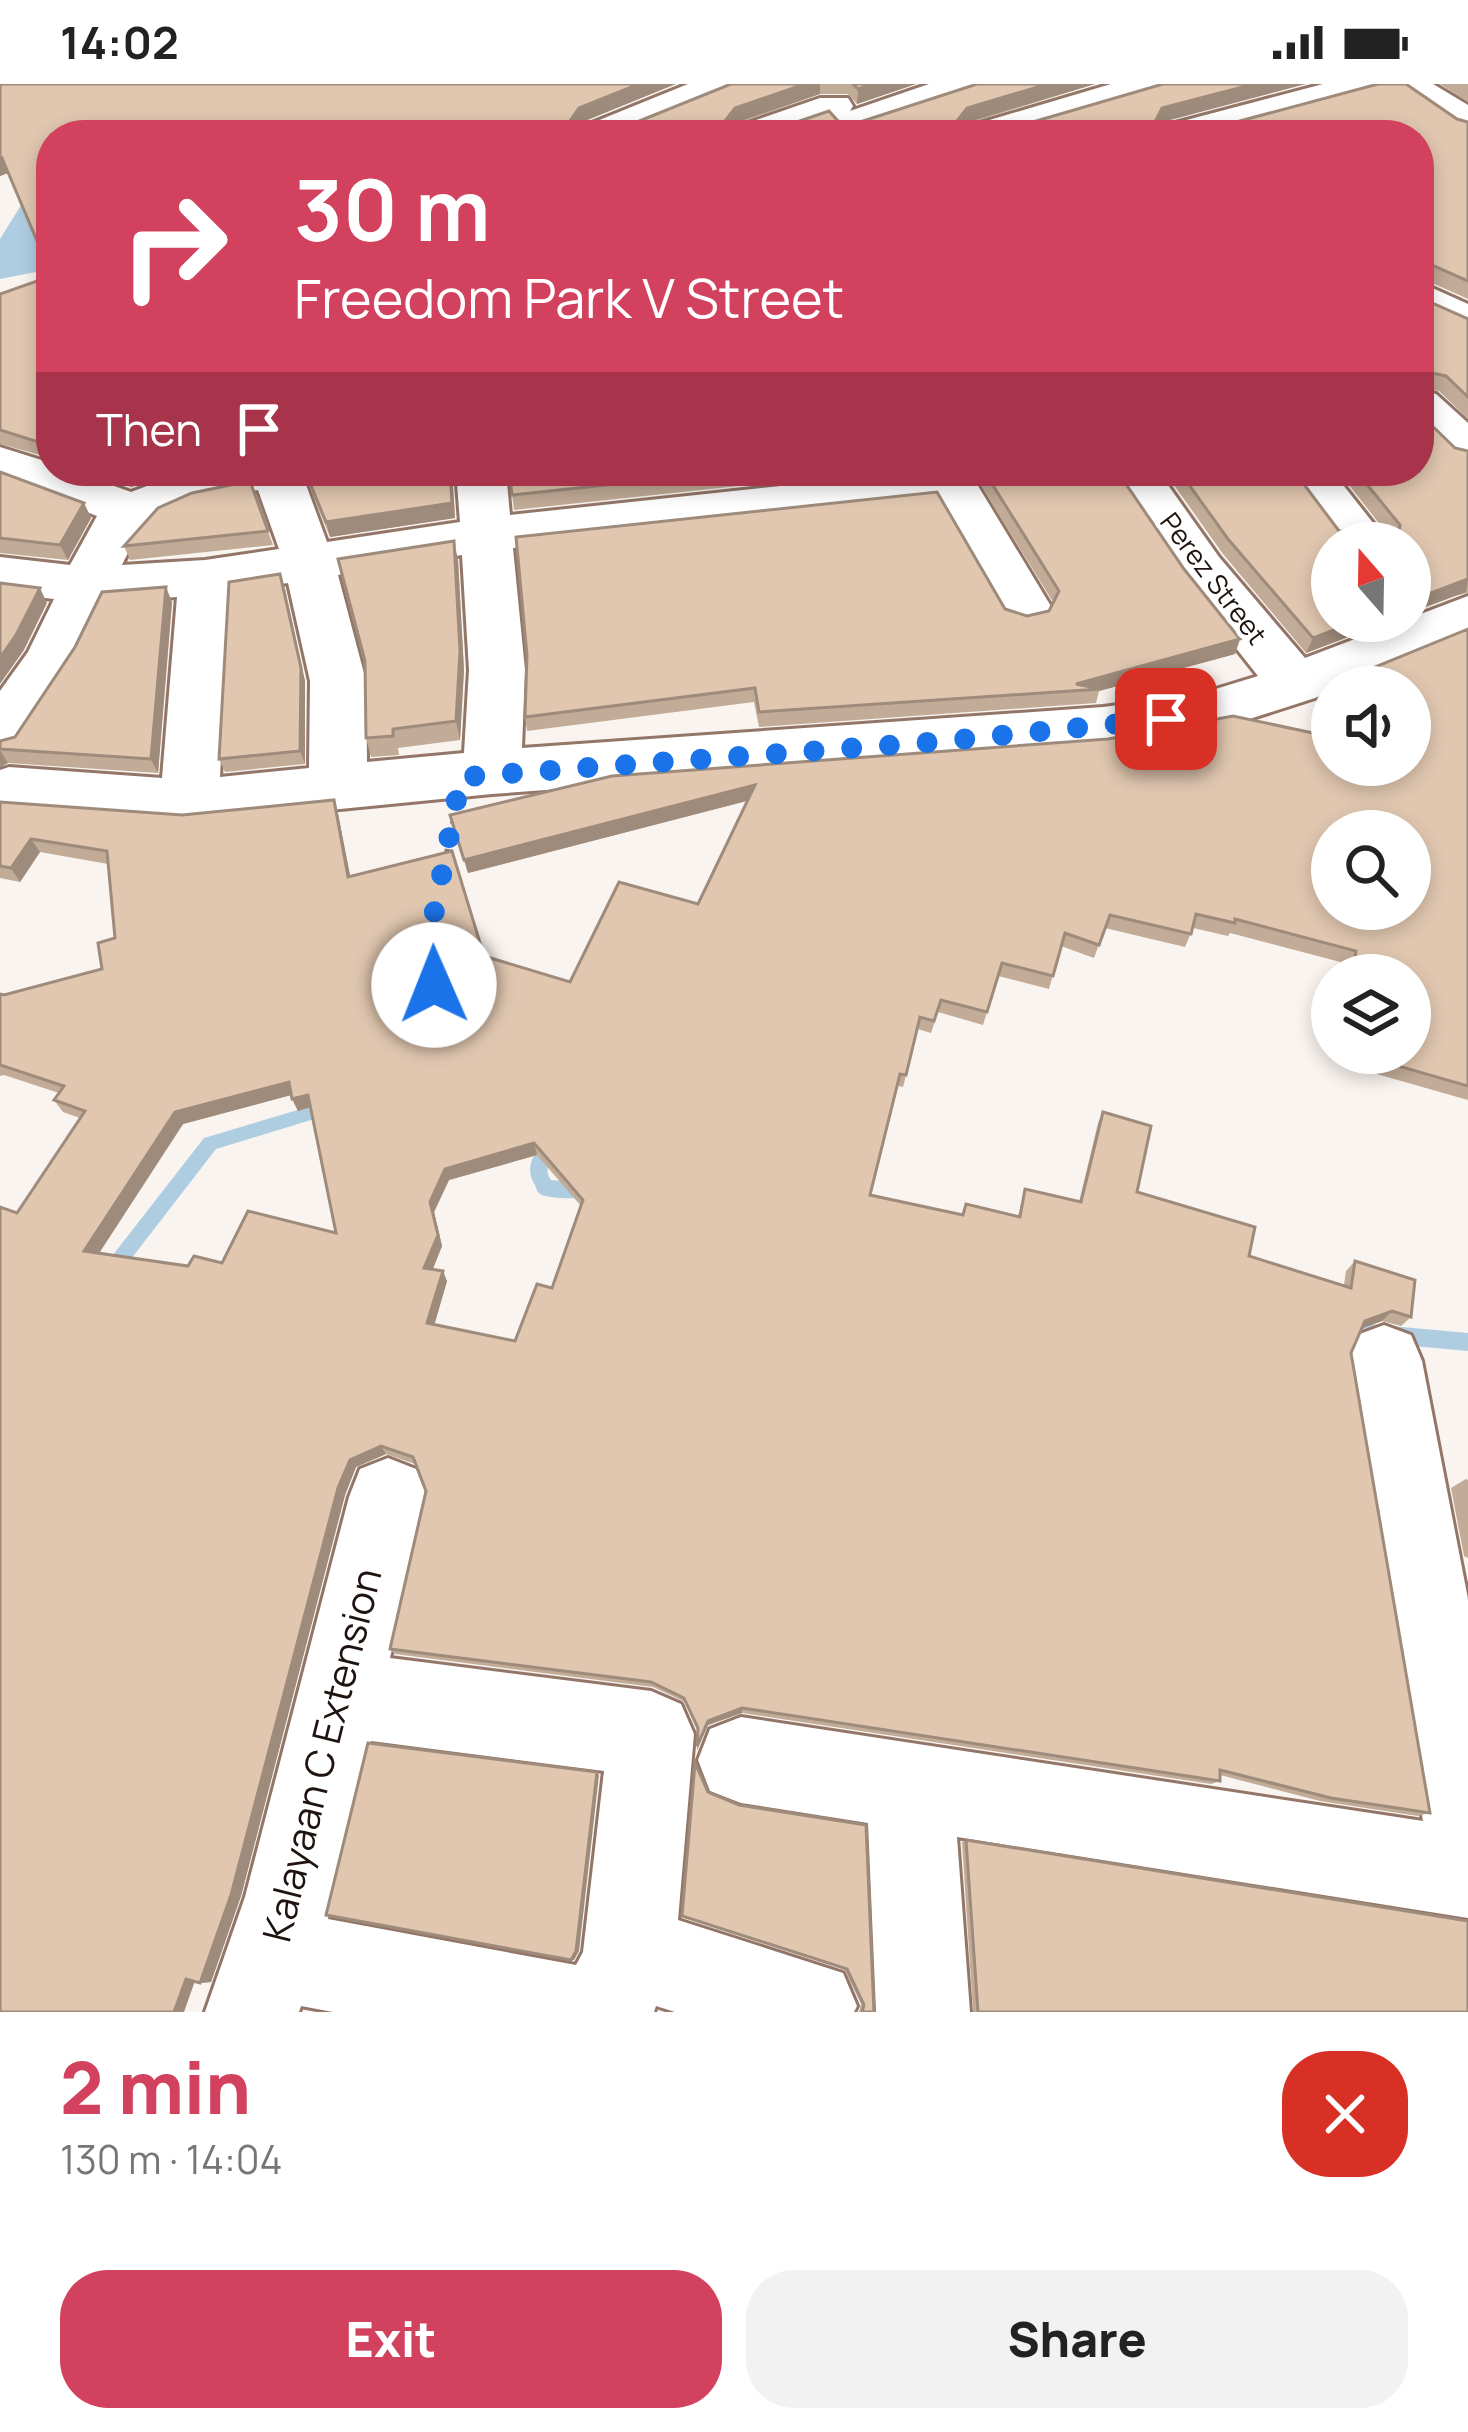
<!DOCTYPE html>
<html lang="en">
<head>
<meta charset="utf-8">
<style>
  body { margin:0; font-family:Manrope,sans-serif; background:#f2f2f2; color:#222; height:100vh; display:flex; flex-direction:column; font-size:45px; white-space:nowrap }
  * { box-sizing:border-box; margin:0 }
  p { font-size:39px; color:#767676 }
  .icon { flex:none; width:66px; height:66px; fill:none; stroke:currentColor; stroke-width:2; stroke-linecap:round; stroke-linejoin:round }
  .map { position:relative; height:1928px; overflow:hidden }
  .drawer { display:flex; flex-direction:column; background:#fff; flex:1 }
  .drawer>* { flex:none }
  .banner { position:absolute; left:36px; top:36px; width:1398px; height:366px; border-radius:48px; box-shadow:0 6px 18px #0003; background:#d2425e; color:#fff; overflow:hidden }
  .needle { width:78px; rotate:340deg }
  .tools { position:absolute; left:1311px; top:438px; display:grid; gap:24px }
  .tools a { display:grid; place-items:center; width:120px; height:120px; border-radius:50%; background:#fff; box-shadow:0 6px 18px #0003; font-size:60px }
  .pin { position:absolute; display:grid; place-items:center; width:102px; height:102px; color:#fff; margin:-51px; border-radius:24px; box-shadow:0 6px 18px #0006 }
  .me { position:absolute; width:132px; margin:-66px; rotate:359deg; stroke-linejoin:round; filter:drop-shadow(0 0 9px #0008) }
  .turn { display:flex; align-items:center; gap:42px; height:252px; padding:0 60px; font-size:54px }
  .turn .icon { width:156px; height:156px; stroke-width:2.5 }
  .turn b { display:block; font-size:84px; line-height:102px }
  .then { display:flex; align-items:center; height:114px; padding:0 60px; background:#0003; gap:24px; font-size:45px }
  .round { display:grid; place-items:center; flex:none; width:126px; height:126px; border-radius:48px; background:#f2f2f2 }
  .summary { display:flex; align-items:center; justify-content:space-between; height:204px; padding:0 60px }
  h1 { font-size:72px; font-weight:800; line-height:90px; color:#d2425e }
  .button { display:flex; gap:24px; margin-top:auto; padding:24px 60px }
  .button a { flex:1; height:138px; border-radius:48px; background:#d2425e; color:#fff; font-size:48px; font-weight:800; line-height:138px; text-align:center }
  .button a+a { background:#f2f2f2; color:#222 }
  .status { display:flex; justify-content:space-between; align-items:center; height:84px; padding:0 60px; background:#fff; direction:ltr }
  .status svg { height:33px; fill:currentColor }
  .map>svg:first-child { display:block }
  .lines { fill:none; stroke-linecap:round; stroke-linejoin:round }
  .stream { fill:#afcde1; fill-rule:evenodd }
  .river { fill:#afcde1; fill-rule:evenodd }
  .minor-casing { stroke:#937667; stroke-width:6 }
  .path-far1 { stroke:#837b76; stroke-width:6; stroke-dasharray:9 4.5; stroke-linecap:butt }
  .path { stroke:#837b76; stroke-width:8; stroke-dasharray:12 6; stroke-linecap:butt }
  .minor { fill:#fff; fill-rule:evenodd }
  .wall { fill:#c2ab97; fill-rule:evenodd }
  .shaded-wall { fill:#9e8b7b }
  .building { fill:#e1c7b0; stroke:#9e8b7b; stroke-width:3; fill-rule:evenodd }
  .route { stroke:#1a73e8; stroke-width:21; stroke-dasharray:0 37.8 }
  .labels { text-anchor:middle; stroke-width:9; stroke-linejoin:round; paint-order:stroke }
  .far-street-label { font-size:27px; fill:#1e130e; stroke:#fff }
  .near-street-label { font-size:39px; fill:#1e130e; stroke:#fff }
</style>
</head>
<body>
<div class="status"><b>14:02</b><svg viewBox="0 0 49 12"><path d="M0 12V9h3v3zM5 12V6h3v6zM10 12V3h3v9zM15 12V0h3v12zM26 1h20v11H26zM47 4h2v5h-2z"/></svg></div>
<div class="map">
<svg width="1468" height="1928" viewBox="0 0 1468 1928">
  <rect width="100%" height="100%" fill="#faf4f0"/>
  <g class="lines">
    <g class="stream">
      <polygon points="331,1016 337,1018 339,1023 337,1028 216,1065 114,1197 108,1199 102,1197 99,1191 102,1185 204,1054"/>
      <path d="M553 1054 559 1057 562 1062C555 1075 541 1081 551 1096L574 1098 583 1093 589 1095 592 1101C587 1107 586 1111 578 1114 570 1115 546 1114 540 1110 537 1108 536 1104 535 1101 523 1082 535 1064 553 1054Z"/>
      <polygon points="1337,1237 1468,1249 1468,1267 1337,1255 1330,1252 1328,1246 1330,1240"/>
    </g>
    <polygon class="river" points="51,105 51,185 0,195 0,155 28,110"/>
    <g class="minor-casing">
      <g id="minor">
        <polygon points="688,0 741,0 736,8 631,51 576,51 582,43"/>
        <polygon points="929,0 986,0 981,8 852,51 838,47 832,39 835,35 788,51 730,51 736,43 820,14 848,14 853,22 850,27"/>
        <polygon points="1111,0 1171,0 1166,8 1022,51 960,51 966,43"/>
        <polygon points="1323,0 1386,0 1381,8 1220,51 1154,51 1160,43"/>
        <polygon points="1387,0 1433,0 1468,21 1468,50 1454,46"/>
        <polygon points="1419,198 1468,220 1468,252 1419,229"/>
        <polygon points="1419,306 1436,310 1468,339 1468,380 1451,376 1419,346"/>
        <path d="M0 363 51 379V387H72L131 408 187 387H301L327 458 460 438 456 387H506L510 431 919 387H969L1052 524 1044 537 1025 542 1006 537 937 418 513 464 525 586 522 664 1103 623 1196 611 1258 592 1183 497 1108 387H1158L1219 473 1305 574 1468 512V551L1315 614 1218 645 1103 665 492 710 189 740 9 727 0 724V686L9 683 162 694 177 513 106 518 79 575 20 665 0 671V607L28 568 54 515 0 509V473L70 481 97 432 0 395ZM258 406 279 465 205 476 122 481C149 422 199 417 258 406ZM462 471 469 586 464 669 367 678 366 597 338 491ZM288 499 310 597 309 684 220 693 230 508Z"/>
        <polygon points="1281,387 1332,387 1389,459 1336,459"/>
        <polygon points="1384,1241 1411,1251 1422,1277 1468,1515 1468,1834 957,1753 970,1928 876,1928 868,1739 741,1719 710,1707 698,1676 710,1645 741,1633 1423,1737 1346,1277 1357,1251"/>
        <path d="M388 1374 416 1385 427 1413 390 1574 651 1607 681 1620 694 1650 678 1836 843 1889 857 1922 854 1928H675L656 1922 654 1928H333L301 1922 299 1928H205L245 1813 349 1413 360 1385ZM371 1657 604 1687 583 1868 576 1881 328 1835Z"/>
      </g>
    </g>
    <polyline class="path-far1" points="451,753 453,738"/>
    <polyline class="path" points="447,777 451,750"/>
    <use href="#minor" class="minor"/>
  </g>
  <g class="wall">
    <polygon points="0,0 580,39 579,41 632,40 731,0 916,0 857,20 848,10 820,10 733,41 788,41 838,37 854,40 977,0 1095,0 963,41 1159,39 1225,41 1457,35 1468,38 1468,215 1421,194 1421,214 1468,235 1468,335 1439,307 1422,304 1421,331 1455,364 1468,367 1468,509 1332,537 1390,537 1306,569 1223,470 1164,387 1294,387 1339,447 1385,447 1338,387 1419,387 1419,51 8,89 0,92"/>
    <polygon points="1440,0 1468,0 1468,18"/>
    <polygon points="51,192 51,374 0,360 0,210"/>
    <polygon points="85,387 175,387 131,403"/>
    <polygon points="303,387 452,387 455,434 330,453"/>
    <polygon points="509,387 877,387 514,426"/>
    <polygon points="972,387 1117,387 1184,485 1240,555 1235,570 1099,607 1096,619 759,643 754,618 527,647 525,633 1005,525 1027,532 1049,527 1053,518"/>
    <polygon points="0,388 84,419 91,434 68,476 0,469"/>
    <polygon points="250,397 273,461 130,476 124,462"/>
    <polygon points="458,476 464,586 460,656 398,664 399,671 371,673 366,654"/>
    <polygon points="285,504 305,597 305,680 225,688 219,675"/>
    <polygon points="172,518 158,689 8,679 0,683 0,657 15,653"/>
    <path d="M1468 545V1016L1373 989 1376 969H1410V891H1346L1348 880 1230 849 1228 852 1193 844 1185 863 1105 844 1094 874 1061 862 1049 905 998 892 983 941 938 928 931 949 918 945 903 1003 898 1002 871 1111 962 1130 966 1120 1018 1132 1025 1105 1079 1118 1098 1039 1103 1028 1137 1108 1249 1172 1344 1201 1346 1187 1355 1177 1411 1233 1401 1242 1382 1237 1362 1244 1351 1269 1430 1729 1418 1732 1320 1717 1220 1691V1697L1211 1700 742 1629 708 1641 697 1666V1646L685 1618 653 1603 395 1570 390 1565 426 1407 415 1380 386 1370 356 1383 345 1411 241 1812 211 1898 200 1899 17 1129 80 1034 63 1028 54 1016 59 1009 4 991 0 992V910L4 911 102 885 115 854 108 780 40 768 20 798 0 794V718L182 731 338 730 350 792 484 872 570 898 698 820 747 717 468 789 450 731 1410 681 1332 603V626L1324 615 1331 601ZM291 1011 298 1027 311 1023 336 1149 222 1179 188 1182 99 1169 183 1040ZM537 1071 581 1122 552 1204 515 1257 434 1241 447 1197 433 1185 442 1162 434 1128 449 1096Z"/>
    <polygon points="1466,1395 1468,1396 1468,1474 1464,1472 1451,1404"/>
    <polygon points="708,1708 739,1721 874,1928 859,1928 861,1920 844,1885"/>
    <polygon points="966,1756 1468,1928 973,1928 962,1758"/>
  </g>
  <g class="shaded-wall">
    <polygon points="639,0 676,0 580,39 572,51 570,37 579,24"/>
    <polygon points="805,0 820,0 820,10 735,39 726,51 725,37 735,24"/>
    <polygon points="873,0 916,0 857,20 858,5"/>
    <polygon points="1048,0 1095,0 965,39 956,51 957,37 967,24"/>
    <polygon points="1254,0 1306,0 1159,39 1153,51 1154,40 1162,24"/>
    <polygon points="2,74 8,89 0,92 0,75"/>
    <polygon points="128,387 175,387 131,403 125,388"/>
    <polygon points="450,387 452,387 455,434 330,453 326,438"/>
    <polygon points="84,419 91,434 68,476 60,461"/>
    <polygon points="454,457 458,476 464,586 460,656 456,637"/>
    <polygon points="280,490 305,597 305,680 300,667"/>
    <polygon points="1468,495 1466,508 1410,529 1410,517"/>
    <polygon points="166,503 172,518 158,689 151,675"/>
    <polygon points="40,504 47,519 24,566 0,600 0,574"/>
    <polygon points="1358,537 1390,537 1306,569 1313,554"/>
    <polygon points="1240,555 1235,570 1099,607 1100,605 1076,600"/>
    <polygon points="0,666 8,679 0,683"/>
    <polygon points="755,701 754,715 468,789 464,776"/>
    <polygon points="334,716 338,730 353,806 348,793"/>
    <polygon points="31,755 40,768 20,798 11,784"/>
    <polygon points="289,998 295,1010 183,1040 94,1177 84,1167 175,1028"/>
    <polygon points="308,1011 314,1022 298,1027 292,1015"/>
    <polygon points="534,1059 537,1071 449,1096 434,1128 442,1162 429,1194 424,1184 430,1118 445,1085"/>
    <polygon points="443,1187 447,1197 432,1249 427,1239"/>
    <polygon points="1392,1227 1382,1237 1355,1247 1365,1237"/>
    <polygon points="381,1362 386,1370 356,1383 345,1411 241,1812 211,1898 200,1899 338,1404 350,1376"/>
    <polygon points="742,1624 742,1629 708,1641 697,1666 697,1662 708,1637"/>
    <polygon points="597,1688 599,1691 579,1867 574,1876 571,1876"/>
    <polygon points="196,1894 184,1928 174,1928 186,1895"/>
  </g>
  <g class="building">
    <polygon points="0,0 639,0 579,24 570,37 575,41 632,40 731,0 805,0 735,24 725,37 730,41 788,41 829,27 838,37 854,40 977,0 1048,0 967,24 957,37 962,41 1026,40 1163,0 1254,0 1162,24 1154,40 1225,41 1378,0 1406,0 1457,35 1468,38 1468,197 1427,179 1421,183 1421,214 1468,235 1468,313 1446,292 1423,287 1421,331 1455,364 1468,367 1468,495 1410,517 1410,459 1332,459 1332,537 1358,537 1313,554 1228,455 1179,387 1294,387 1339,447 1399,447 1400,441 1356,387 1419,387 1419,51 51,51 51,190 2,74 0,75"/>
    <polygon points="853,0 873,0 858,5"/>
    <polygon points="51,192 51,367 49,367 45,360 0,346 0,210"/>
    <polygon points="305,387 450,387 452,419 326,438"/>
    <polygon points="509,387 737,387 512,411"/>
    <polygon points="984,387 1117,387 1184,485 1240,555 1076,600 1100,605 759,628 755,604 525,633 527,571 516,453 937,408 1005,525 1027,532 1049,527 1059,507"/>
    <polygon points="0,388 84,419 60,461 0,454"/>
    <polygon points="250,397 268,447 124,462 158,424 192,409"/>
    <polygon points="454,457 460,567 456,637 393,645 393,652 366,654 365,577 338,475"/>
    <polygon points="280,490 301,584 300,667 219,675 229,498"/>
    <polygon points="0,499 40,504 16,551 0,574"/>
    <polygon points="166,503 151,675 0,665 0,657 15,653 75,563 102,508"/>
    <path d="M1468 545V1002L1381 977 1383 969H1410V891H1373L1353 886 1356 867 1235 835V839L1196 830 1191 850 1110 831 1099 861 1065 849 1053 892 1002 879 987 928 941 916 934 937 920 933 906 991 900 990 870 1111 963 1131 966 1120 1020 1133 1025 1105 1081 1118 1103 1028 1151 1042 1137 1108 1255 1143 1249 1172 1351 1204 1355 1177 1415 1196 1411 1233 1392 1227 1365 1237 1351 1269 1430 1729 1331 1714 1220 1686V1697L742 1624 708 1637 697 1662 698 1644 684 1614 651 1598 390 1565 426 1407 413 1373 381 1362 350 1376 338 1404 231 1811 200 1899 186 1895 174 1928H0V1123L17 1129 85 1027 54 1016 64 1002 0 981V910L4 911 102 885 98 859 115 854 107 767 31 755 11 784 0 782V718L182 731 334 716 348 793 452 767 484 872 570 898 619 798 698 820 755 701 464 776 450 731 612 692 1108 655 1233 632 1332 653V681H1410V603H1332L1331 601ZM1332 747H1410V825H1332ZM289 998 292 1015 308 1011 336 1149 248 1127 222 1179 194 1172 188 1182 84 1167 175 1028ZM534 1059 583 1116 552 1204 537 1200 515 1257 427 1239 443 1187 424 1184 438 1151 430 1118 445 1085Z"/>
    <polygon points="368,1659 597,1688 576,1867 571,1876 326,1831"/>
    <polygon points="695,1679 708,1708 739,1721 866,1741 874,1928 862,1928 864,1921 847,1885 682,1832"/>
    <polygon points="966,1756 1468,1837 1468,1928 978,1928"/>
  </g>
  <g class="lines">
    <polyline class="route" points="434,901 425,875 461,693 934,658 1166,635"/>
  </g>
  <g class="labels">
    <g class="far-street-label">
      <text transform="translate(1213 495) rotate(53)" y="9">Perez Street</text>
    </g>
    <g class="near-street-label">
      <text transform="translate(322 1671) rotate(-76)" y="14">Kalayaan C Extension</text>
    </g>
  </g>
</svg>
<div class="tools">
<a><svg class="needle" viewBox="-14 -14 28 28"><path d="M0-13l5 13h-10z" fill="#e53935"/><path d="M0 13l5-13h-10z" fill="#767676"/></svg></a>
<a><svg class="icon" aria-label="sound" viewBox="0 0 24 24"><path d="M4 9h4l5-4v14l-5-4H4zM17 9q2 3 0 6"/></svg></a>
<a><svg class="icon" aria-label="search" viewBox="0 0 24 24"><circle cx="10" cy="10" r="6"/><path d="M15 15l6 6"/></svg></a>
<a><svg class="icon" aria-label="layers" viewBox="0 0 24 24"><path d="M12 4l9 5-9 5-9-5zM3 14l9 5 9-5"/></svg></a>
</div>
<div class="pin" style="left:1166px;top:635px;background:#d93025"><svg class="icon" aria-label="arrive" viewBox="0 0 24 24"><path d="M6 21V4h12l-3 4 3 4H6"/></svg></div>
<svg class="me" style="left:434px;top:901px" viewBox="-20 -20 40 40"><circle r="19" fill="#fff"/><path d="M0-13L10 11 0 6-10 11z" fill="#1a73e8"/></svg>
<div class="banner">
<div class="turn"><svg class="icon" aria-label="right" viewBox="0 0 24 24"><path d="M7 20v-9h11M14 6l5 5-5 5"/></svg><div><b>30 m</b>Freedom Park V Street</div></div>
<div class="then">Then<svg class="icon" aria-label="arrive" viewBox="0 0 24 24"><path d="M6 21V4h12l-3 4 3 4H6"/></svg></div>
</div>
</div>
<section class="drawer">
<div class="summary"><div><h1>2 min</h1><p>130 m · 14:04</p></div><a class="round" style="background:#d93025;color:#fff"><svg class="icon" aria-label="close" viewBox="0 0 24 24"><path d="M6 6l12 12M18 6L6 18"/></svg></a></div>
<div class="button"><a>Exit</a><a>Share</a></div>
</section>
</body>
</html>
